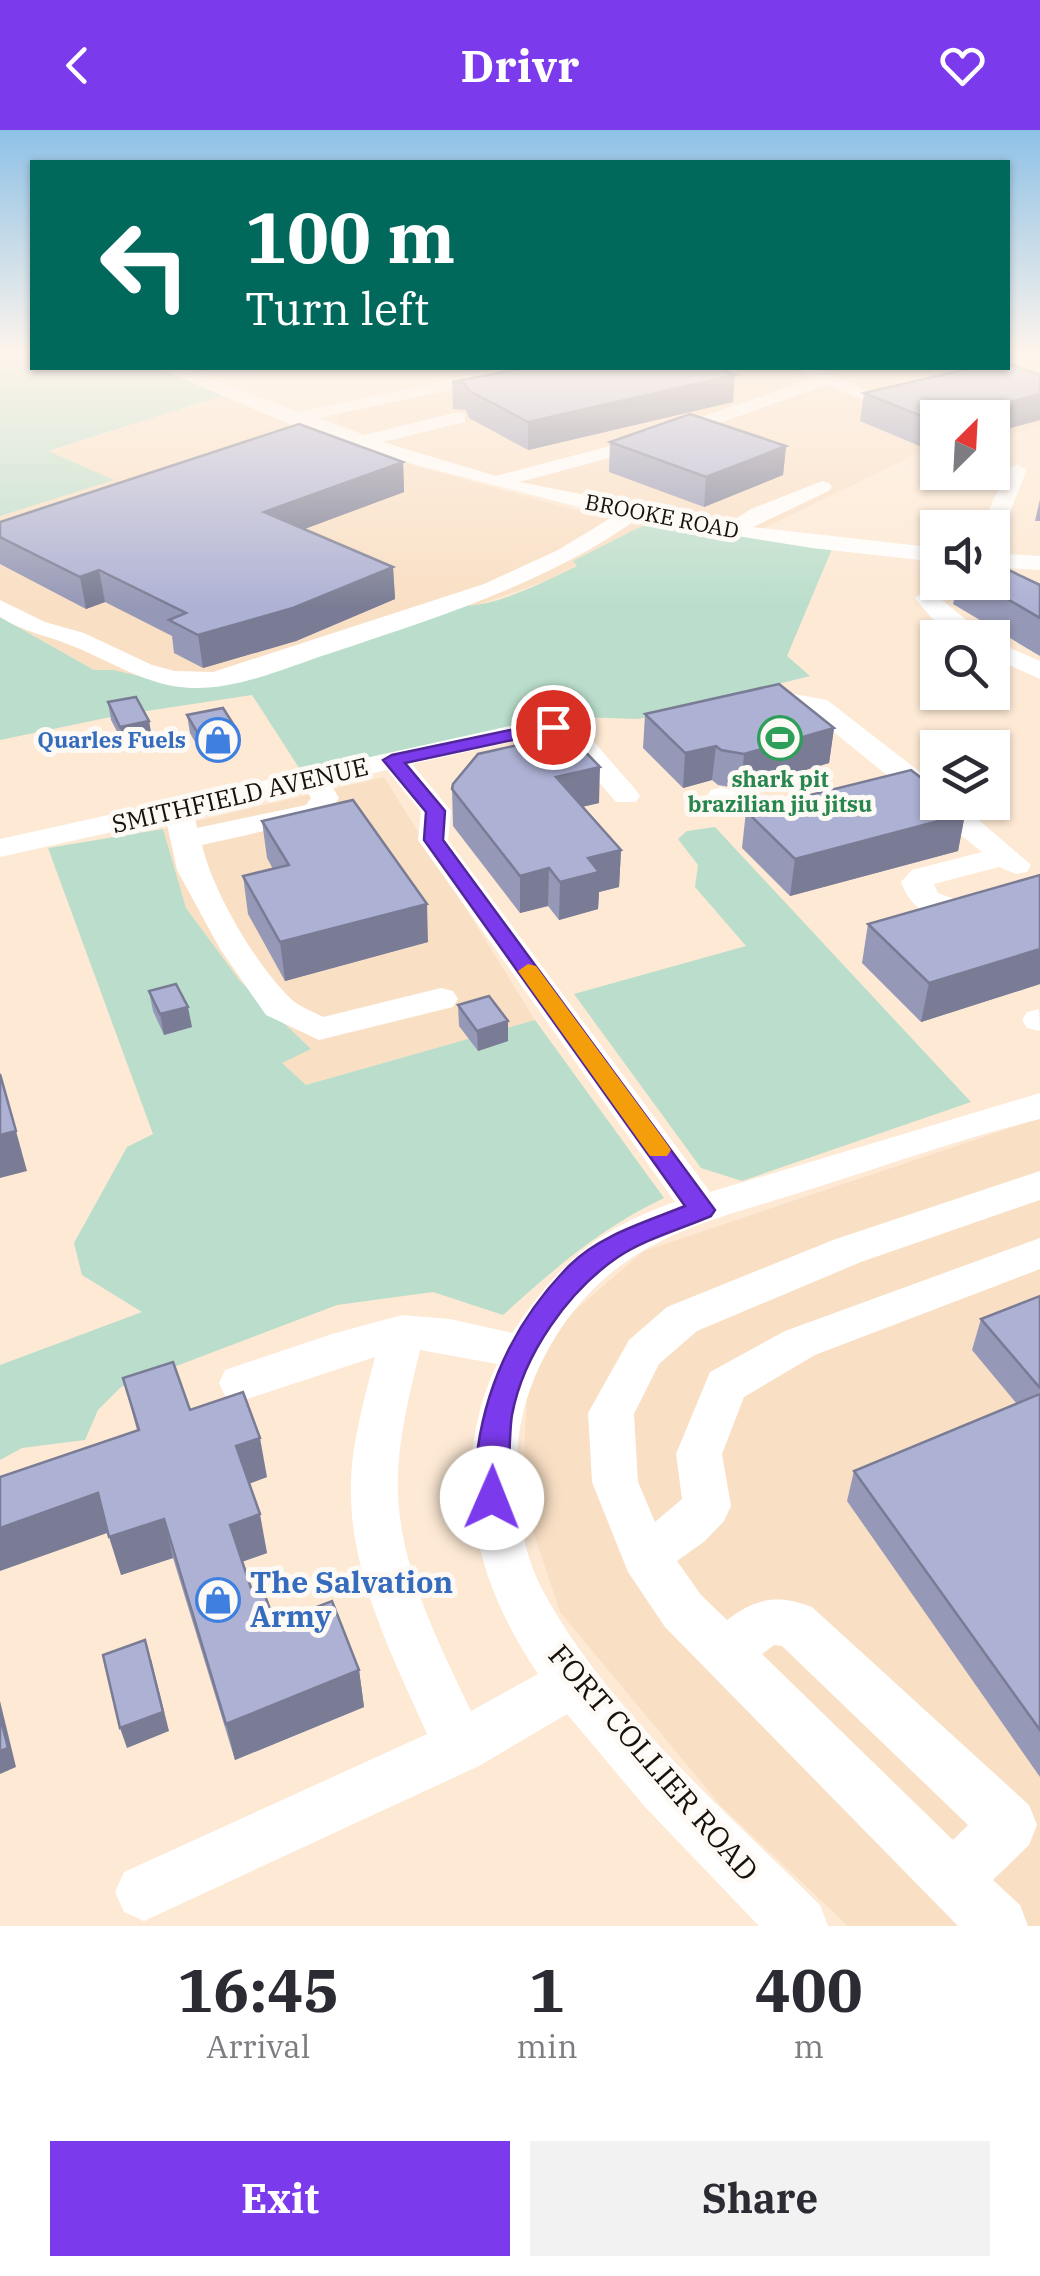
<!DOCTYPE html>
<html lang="en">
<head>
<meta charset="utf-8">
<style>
  body { margin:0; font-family:"IBM Plex Serif",serif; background:#f2f2f3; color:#2b2b33; height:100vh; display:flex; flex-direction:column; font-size:38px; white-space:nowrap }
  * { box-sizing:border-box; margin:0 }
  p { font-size:32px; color:#7c7c81 }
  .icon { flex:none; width:55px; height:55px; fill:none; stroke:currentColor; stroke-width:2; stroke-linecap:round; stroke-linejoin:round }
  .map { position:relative; height:1796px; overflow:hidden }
  .panel { display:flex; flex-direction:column; background:#fff; flex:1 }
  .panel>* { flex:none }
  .top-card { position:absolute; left:30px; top:30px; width:980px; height:210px; border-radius:0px; box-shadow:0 2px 8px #0004; background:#00695c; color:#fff; overflow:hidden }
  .needle { width:65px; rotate:24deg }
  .fabs { position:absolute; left:920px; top:270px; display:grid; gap:20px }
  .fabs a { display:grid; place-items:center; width:90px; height:90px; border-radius:0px; background:#fff; box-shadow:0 2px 8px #0004; font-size:50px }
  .pin { position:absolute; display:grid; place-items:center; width:85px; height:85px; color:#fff; margin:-42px; border:5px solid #fff; border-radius:50%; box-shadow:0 2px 10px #0007 }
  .me { position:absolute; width:110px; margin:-55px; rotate:1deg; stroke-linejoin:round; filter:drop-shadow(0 0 8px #0008) }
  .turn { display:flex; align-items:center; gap:35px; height:210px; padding:0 50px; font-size:45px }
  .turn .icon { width:130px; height:130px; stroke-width:2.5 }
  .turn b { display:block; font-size:70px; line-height:85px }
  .eta { display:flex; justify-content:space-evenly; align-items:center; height:170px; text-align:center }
  .eta b { font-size:60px; font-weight:700; line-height:70px }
  .primary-button { display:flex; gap:20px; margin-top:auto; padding:20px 50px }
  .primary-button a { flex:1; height:115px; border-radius:0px; background:#7c3aed; color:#fff; font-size:40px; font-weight:700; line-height:115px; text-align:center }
  .primary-button a+a { background:#f2f2f3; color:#2b2b33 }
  header { display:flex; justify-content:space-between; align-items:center; height:130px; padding:0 50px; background:#7c3aed; color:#fff; font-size:45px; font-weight:700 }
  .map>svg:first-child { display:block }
  .built { fill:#f9dfc4 }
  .green { fill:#badecb }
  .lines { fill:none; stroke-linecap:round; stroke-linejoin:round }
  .minor { fill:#fff; fill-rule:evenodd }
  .wall { fill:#9598b6 }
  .shaded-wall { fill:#797c94 }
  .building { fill:#adb1d4; stroke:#797c94; stroke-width:2.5 }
  .route { fill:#7c3aed; stroke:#51269a; stroke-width:2.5 }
  .slow { fill:#f59e0b }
  .labels { text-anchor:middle; stroke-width:10; stroke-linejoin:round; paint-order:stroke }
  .far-street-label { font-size:22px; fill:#18110a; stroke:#fdf9f5 }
  .far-shop-label { font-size:22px; font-weight:bold; fill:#366cbe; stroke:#fdf9f5; text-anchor:end }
  .far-leisure-label { font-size:22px; font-weight:bold; fill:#27864d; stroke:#fdf9f5 }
  .street-label { font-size:25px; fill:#18110a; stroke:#fdf9f5 }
  .near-shop-label { font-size:30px; font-weight:bold; fill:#366cbe; stroke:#fdf9f5; text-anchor:start }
  .near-street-label { font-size:30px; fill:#18110a; stroke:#fdf9f5 }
</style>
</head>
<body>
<header><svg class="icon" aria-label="back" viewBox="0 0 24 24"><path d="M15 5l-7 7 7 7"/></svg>Drivr<svg class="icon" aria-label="heart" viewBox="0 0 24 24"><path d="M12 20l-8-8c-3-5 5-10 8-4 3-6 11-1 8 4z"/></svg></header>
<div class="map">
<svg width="1040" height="1796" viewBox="0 0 1040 1796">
  <rect width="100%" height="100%" fill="#fde9d4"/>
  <g class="built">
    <polygon points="554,238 998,238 1040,259 1040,296 993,310 992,288 938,288 937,324 914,325 762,399 538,358 397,317 336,293 340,283 359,277"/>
    <polygon points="228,264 419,337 572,379 659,395 548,450 333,527 203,565 94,540 0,487 0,386 112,350 47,322"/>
    <polygon points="384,647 535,890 306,955 282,933 310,918 240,851 186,778 163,699"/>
    <polygon points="1040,988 1040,1796 848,1796 722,1677 560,1482 522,1368 527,1263 559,1194 644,1121"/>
  </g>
  <g class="green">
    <polygon points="0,226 32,226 32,238 155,238 228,264 48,321 114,350 0,386"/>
    <path d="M658 392 832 419 787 526 810 546 639 589 579 587 398 621 303 644 252 565 120 585 0 610V487L94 540H113L186 557 459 475C490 480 548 450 577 436L573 431 638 398Z"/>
    <polygon points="715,697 971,972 742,1051 701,1038 574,864 746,816 695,757 698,735 678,709 687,701"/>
    <path d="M163 699 186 778 240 851 311 919 282 933 306 955 535 890 664 1068C602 1097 554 1139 503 1185L433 1162 337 1175 121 1257 98 1280 85 1310 22 1318 0 1330V1235L142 1182 82 1145 74 1113 127 1017 153 1004 48 718Z"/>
  </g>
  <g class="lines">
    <g class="minor">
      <path d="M158 238H182L299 282 507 238H538L530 243 317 288 364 305 458 282 465 284V292L383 312 496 346 640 308 811 249 799 241 815 238 885 269 876 275 827 255 654 316 520 352 729 393 751 379 822 351 829 353 832 357 829 361 753 397 938 418V432L812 418 636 390C543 455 437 487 331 523 287 537 238 560 191 558 146 556 111 531 70 515 46 505 23 502 0 487V470L45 492 84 503 152 535 175 541 213 542 484 454 558 420 614 386 397 330 294 296Z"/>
      <polygon points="1017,334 1027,340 1003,398 992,404 992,398 981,398 1007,340"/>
      <polygon points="992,423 1040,426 1040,440 992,437"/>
      <path d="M992 448 1040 465V481C1009 473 972 443 941 469L988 508C951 508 938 498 915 468L938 451 992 452Z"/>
      <polygon points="992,510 1040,531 1040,549 992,527"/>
      <path d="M789 563 827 570 938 656V672H958L1031 735 1027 742 1016 744 999 737 934 754 938 763 957 770 1040 747V766C996 779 923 814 901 752L912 740 982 722 810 583 789 579 755 585 742 577 746 571Z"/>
      <path d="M542 589 581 597 636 660 640 666 636 672H616L562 609 542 605 412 634 451 681 448 710 710 1062 1040 963V989C967 1007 895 1032 824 1055 715 1091 622 1102 556 1206 536 1238 522 1274 518 1312 514 1361 519 1414 542 1459 605 1578 725 1680 820 1775L828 1796H759L645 1677 567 1584 479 1636 144 1791 124 1782 115 1762 124 1742 427 1604C394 1529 351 1447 351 1363 350 1317 364 1271 375 1227L241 1271 225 1266 219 1253 225 1240 332 1204 402 1185 450 1189 512 1203C559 1133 595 1100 675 1072L418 710 421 682 387 640 330 653 339 668 327 687 202 715C213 762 255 833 289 867 297 876 312 881 323 887L441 858 453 861 458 869 453 877 319 910 266 885 220 819 177 740 166 690 0 727V709ZM305 658 311 668 306 675 197 698 194 683ZM420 1220 497 1234C447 1340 474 1450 538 1544L471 1581C439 1513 401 1441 398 1364 396 1316 409 1267 420 1220Z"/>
      <polygon points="721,657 767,670 805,663 815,666 820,672 815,678 766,688 711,672 707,666 711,660"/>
      <polygon points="1039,879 1040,901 1027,898 1022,890 1027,882"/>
      <path d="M1040 1041V1070L861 1132 697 1201 659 1234 634 1284 638 1352 655 1392 682 1369 676 1324 710 1242 785 1201 1040 1108V1139L815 1225 744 1267 722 1324 731 1376 724 1391 705 1411 677 1431 701 1465 727 1490C756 1468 777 1464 812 1477L1029 1675 1037 1695 1029 1715 993 1750 1020 1775 1028 1796H958L665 1497 628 1442 592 1352 588 1283 629 1210 667 1177 833 1110ZM774 1515 782 1516 968 1695 953 1710 762 1524Z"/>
    </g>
  </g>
  <g class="wall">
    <polygon points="1040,245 1040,290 992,303 992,288 938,288 938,318 929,320 860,291 864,263"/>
    <polygon points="452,252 733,272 528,320 469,288 466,280 453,279"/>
    <polygon points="610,312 786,316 783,345 704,377 609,342"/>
    <polygon points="403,332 404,362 304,399 393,437 395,469 296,511 203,538 174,523 172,506 105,472 86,479 0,434 0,392"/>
    <polygon points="1040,369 1040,391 1035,391"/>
    <polygon points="958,452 1040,455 1040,526 953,474"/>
    <polygon points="108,572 149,591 152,609 124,615 111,590"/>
    <polygon points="645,584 834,598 829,633 741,659 718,655 712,650 683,658 643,618"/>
    <polygon points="187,585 239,618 203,626 190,603"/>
    <polygon points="537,619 599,673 582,677 621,720 619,757 599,762 598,779 559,790 548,776 520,783 453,696 452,659"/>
    <polygon points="746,681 965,684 958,721 790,766 742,718"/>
    <polygon points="262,691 428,812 285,851 248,784 243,746 273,739 267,728"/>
    <polygon points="1040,745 1040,854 921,892 862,833 868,794"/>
    <polygon points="149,861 192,897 164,905 153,881"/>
    <polygon points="458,875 508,891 508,911 478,921 459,896"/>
    <polygon points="1040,1166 1040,1647 847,1371 854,1341 1017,1274 972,1220 981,1189"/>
    <polygon points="123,1248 190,1280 267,1347 249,1353 267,1423 242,1432 253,1464 275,1493 359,1540 364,1577 235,1630 173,1428 121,1445 137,1300"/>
  </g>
  <g class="shaded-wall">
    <polygon points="735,245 733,272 528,320 528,292"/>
    <polygon points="1040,264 1040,290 992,303 992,288 949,288"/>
    <polygon points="938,290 938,318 929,320 934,291"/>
    <polygon points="786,316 783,345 704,377 706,347"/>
    <polygon points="403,332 404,362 267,413 264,382"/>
    <polygon points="393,437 395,469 296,511 203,538 198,505"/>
    <polygon points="99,440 105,472 86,479 80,447"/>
    <polygon points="149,591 152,609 124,615 120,597"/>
    <polygon points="834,598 829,633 741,659 744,624"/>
    <polygon points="237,600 239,618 203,626 200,607"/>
    <polygon points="716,616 712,650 683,658 685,623"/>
    <polygon points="600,637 599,673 555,683 556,647"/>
    <polygon points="965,684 958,721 790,766 795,729"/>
    <polygon points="621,720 619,757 599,762 598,779 559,790 560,752 588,728"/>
    <polygon points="549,738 548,776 520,783 520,746"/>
    <polygon points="427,774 428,812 285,851 280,812"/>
    <polygon points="1040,819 1040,854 921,892 929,853"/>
    <polygon points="188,877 192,897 164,905 160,884"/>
    <polygon points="508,891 508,911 478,921 477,901"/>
    <polygon points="0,943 27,1041 0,1048"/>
    <polygon points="260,1308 267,1347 243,1356 236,1316"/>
    <polygon points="98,1363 110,1402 0,1441 0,1398"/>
    <polygon points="260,1384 267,1423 238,1433 230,1395"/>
    <polygon points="164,1389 173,1428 121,1445 109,1407"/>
    <polygon points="151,1529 169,1601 127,1618 120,1598"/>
    <polygon points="359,1540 364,1577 235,1630 226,1594"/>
    <polygon points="0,1571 16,1637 0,1644"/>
  </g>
  <g class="building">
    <polygon points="1008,233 1040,245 1040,264 949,288 938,288 938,290 934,291 864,263 971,238 1008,238"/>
    <polygon points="524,238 718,238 735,245 528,292 468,260 465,253 452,252"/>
    <polygon points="690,284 786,316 706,347 610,312"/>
    <polygon points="299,294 403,332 264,382 393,437 293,478 198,505 169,490 186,483 99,440 80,447 0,407 0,392"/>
    <polygon points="996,434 1040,455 1040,488 978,452 992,452 992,435"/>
    <polygon points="779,554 834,598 744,624 721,620 716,616 685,623 645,584"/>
    <polygon points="136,567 149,591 120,597 108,572"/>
    <polygon points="223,578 237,600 200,607 187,585"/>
    <polygon points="575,611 600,637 556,647 621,720 588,728 599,742 560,752 549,738 520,746 452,659 453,654 478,624 531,612 537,619"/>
    <polygon points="911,640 938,661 938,672 951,672 965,684 795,729 746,681"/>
    <polygon points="353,670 427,774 280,812 243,746 289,735 262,691"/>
    <polygon points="1040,745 1040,819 929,853 868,794"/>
    <polygon points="176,854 188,877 160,884 149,861"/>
    <polygon points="489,866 508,891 477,901 458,875"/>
    <polygon points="0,944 16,1001 0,1005"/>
    <polygon points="1040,1166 1040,1258 981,1189"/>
    <polygon points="173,1232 190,1280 243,1262 260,1308 236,1316 260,1384 230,1395 253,1464 263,1460 275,1493 332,1471 359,1540 226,1594 164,1389 109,1407 98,1363 0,1398 0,1347 139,1300 123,1248"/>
    <polygon points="1040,1264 1040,1600 854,1341"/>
    <polygon points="145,1510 163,1582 120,1598 103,1525"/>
    <polygon points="0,1586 8,1618 0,1621"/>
  </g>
  <linearGradient id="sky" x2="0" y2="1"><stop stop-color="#8ec1e6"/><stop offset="0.47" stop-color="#fef5ec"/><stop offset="1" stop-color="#fef5ec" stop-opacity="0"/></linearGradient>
  <rect width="1040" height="478" fill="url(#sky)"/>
  <path class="route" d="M553 591 559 593V600L405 633 445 681 443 710 715 1080 711 1086C681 1099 645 1109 618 1127 568 1161 523 1225 512 1285 508 1309 511 1362 503 1377L492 1381 482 1377C473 1360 476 1336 478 1317 488 1248 520 1185 570 1135 600 1105 646 1092 685 1076L424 710 426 682 383 630 392 625Z"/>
  <polygon class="slow" points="528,834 536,836 667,1014 671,1020 667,1026 650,1026 518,841"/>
  <defs>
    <g id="stadium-ring" transform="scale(2.25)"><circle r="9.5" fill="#fdf9f5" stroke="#2e9e5b" stroke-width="1.5"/><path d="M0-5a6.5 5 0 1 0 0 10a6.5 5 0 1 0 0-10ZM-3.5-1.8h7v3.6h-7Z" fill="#2e9e5b"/></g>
    <g id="shop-ring" transform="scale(2.25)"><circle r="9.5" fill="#fdf9f5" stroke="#3f7fe0" stroke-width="1.5"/><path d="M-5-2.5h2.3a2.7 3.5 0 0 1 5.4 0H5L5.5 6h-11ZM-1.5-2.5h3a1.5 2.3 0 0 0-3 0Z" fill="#3f7fe0"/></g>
  </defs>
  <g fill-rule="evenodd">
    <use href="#stadium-ring" x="780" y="608"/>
    <use href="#shop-ring" x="218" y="610"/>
    <use href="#shop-ring" x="218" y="1470"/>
  </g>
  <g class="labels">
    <g class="far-street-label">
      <text transform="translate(662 386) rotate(11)" y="8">BROOKE ROAD</text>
    </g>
    <g class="far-shop-label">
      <text x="186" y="618">Quarles Fuels</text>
    </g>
    <g class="far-leisure-label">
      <text x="780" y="657">shark pit<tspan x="780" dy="25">brazilian jiu jitsu</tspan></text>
    </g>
    <g class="street-label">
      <text transform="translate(240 665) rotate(-13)" y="9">SMITHFIELD AVENUE</text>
    </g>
    <g class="near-shop-label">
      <text x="250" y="1463">The Salvation<tspan x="250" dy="34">Army</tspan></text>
    </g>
    <g class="near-street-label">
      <text transform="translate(653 1633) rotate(49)" y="10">FORT COLLIER ROAD</text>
    </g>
  </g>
</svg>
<div class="fabs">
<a><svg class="needle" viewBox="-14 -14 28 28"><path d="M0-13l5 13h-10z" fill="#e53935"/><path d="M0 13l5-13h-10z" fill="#7c7c81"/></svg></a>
<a><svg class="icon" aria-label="sound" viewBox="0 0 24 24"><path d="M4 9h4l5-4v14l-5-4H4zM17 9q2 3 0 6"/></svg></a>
<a><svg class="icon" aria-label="search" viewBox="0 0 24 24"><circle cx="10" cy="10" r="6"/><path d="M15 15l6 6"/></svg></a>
<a><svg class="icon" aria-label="layers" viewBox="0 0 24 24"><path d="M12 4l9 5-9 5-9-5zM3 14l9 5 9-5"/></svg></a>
</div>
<div class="pin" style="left:553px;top:597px;background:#d93025"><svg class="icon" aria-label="arrive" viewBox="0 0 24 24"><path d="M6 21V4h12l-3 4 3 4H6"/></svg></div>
<svg class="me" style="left:492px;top:1368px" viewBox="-20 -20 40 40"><circle r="19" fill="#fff"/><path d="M0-13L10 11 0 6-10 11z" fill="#7c3aed"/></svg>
<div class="top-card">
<div class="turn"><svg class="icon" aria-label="left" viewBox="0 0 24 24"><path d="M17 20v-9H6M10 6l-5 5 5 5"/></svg><div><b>100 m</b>Turn left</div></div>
</div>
</div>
<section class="panel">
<div class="eta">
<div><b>16:45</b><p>Arrival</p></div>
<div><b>1</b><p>min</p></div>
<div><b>400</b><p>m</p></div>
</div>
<div class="primary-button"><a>Exit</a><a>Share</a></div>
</section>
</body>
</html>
